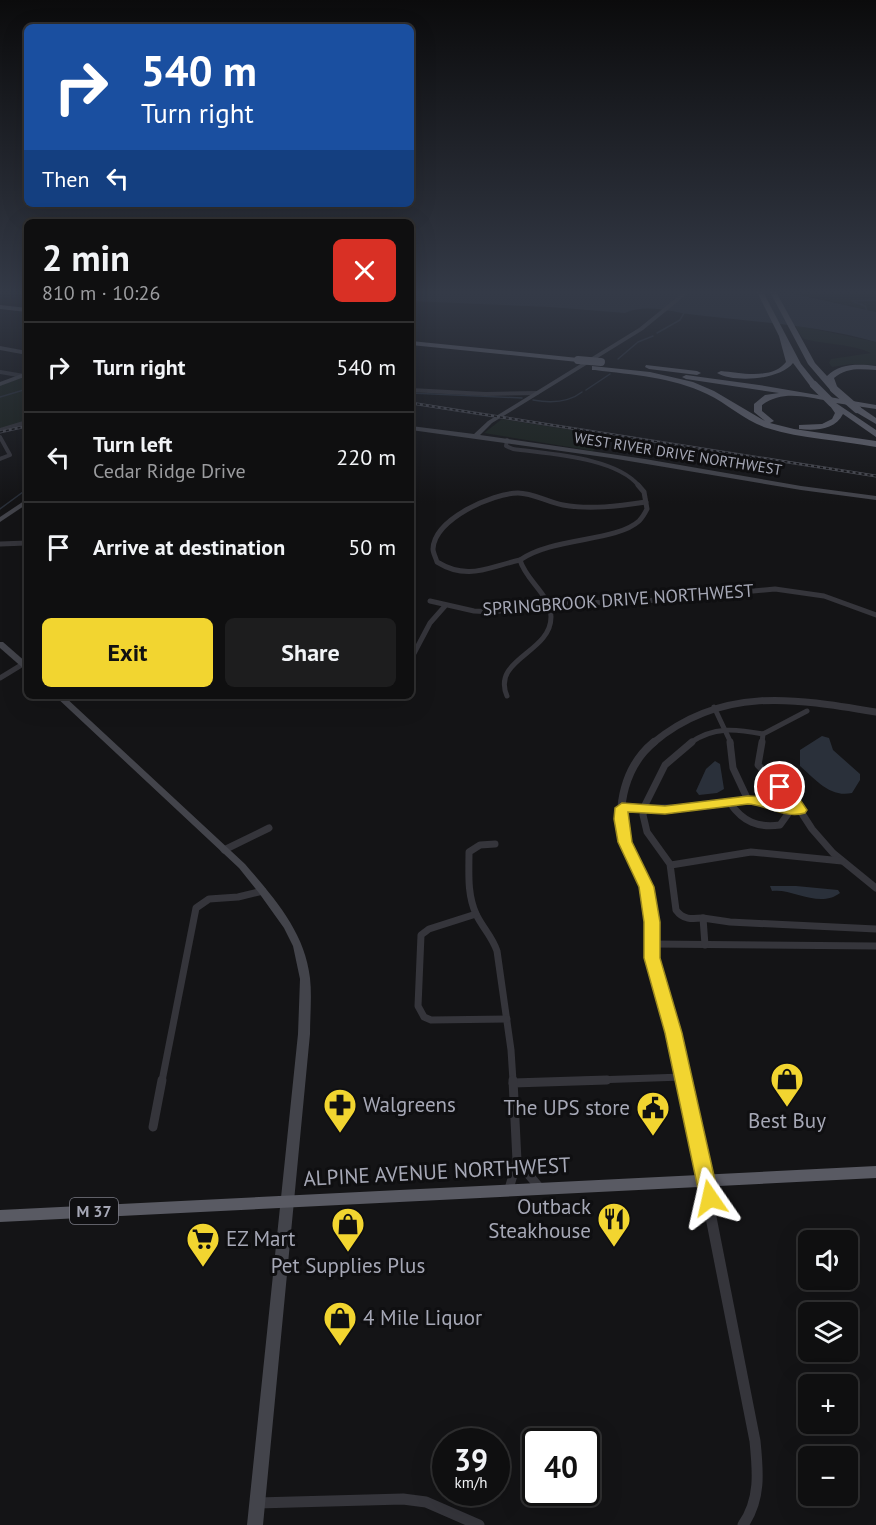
<!DOCTYPE html>
<html lang="en">
<head>
<meta charset="utf-8">
<style>
  body { margin:0; font-family:"PT Sans",sans-serif; background:#1d1d1e; color:#f1f3f6; height:100vh; display:flex; flex-direction:column; font-size:22px; white-space:nowrap }
  * { box-sizing:border-box; margin:0 }
  p { font-size:20px; color:#9b9c9f }
  .icon { flex:none; width:33px; height:33px; fill:none; stroke:currentColor; stroke-width:2; stroke-linecap:round; stroke-linejoin:round }
  .map { position:relative; flex:1; overflow:hidden }
  .panel { position:absolute; left:24px; top:219px; width:390px; height:480px; display:flex; flex-direction:column; background:#0f0f10; border-radius:9px; box-shadow:0 6px 24px #0002,0 0 0 2px #2f2f30 }
  .panel>* { flex:none }
  .top-card { position:absolute; left:24px; top:24px; width:390px; height:183px; border-radius:9px; box-shadow:0 6px 24px #0002,0 0 0 2px #2f2f30; background:#1a4fa0; color:#fff; overflow:hidden }
  .fabs { position:absolute; left:798px; top:1230px; display:grid; gap:12px }
  .fabs a { display:grid; place-items:center; width:60px; height:60px; border-radius:9px; background:#0f0f10; box-shadow:0 6px 24px #0002,0 0 0 2px #2f2f30; font-size:30px }
  .speed { position:absolute; left:432px; top:1428px; display:flex; gap:12px; font-size:30px; font-weight:700; text-align:center }
  .speed>* { display:grid; place-content:center; width:78px; height:78px; border-radius:50%; background:#0f0f10; box-shadow:0 6px 24px #0002,0 0 0 2px #2f2f30; line-height:1 }
  .speed small { font-size:15px; font-weight:400 }
  .speed .limit { border:3px solid #111; border-radius:9px; background:#fff; color:#111 }
  .pin { position:absolute; display:grid; place-items:center; width:51px; height:51px; color:#fff; margin:-26px; border:3px solid #fff; border-radius:50%; box-shadow:0 2px 6px #0007 }
  .me { position:absolute; width:66px; margin:-33px; rotate:349deg; stroke-linejoin:round; filter:drop-shadow(0 0 4px #0008) }
  .turn { display:flex; align-items:center; gap:21px; height:126px; padding:0 18px; font-size:27px }
  .turn .icon { width:78px; height:78px; stroke-width:2.5 }
  .turn b { display:block; font-size:42px; line-height:51px }
  .then { display:flex; align-items:center; height:57px; padding:0 18px; background:#0003; gap:12px; font-size:22px }
  .round { display:grid; place-items:center; flex:none; width:63px; height:63px; border-radius:9px; background:#1d1d1e }
  .headline { display:flex; align-items:center; justify-content:space-between; height:102px; padding:0 18px }
  h1 { font-size:36px; font-weight:800; line-height:45px }
  .primary-button { display:flex; gap:12px; margin-top:auto; padding:12px 18px }
  .primary-button a { flex:1; height:69px; border-radius:9px; background:#f2d530; color:#111; font-size:24px; font-weight:800; line-height:69px; text-align:center }
  .primary-button a+a { background:#1d1d1e; color:#f1f3f6 }
  ul { padding:0; list-style:none }
  li { display:flex; align-items:center; gap:18px; height:90px; padding:0 18px; border-top:2px solid #2f2f30 }
  li div { flex:1 }
  li b { display:block; font-size:22px }
  li em { font-style:normal }
  .map>svg:first-child { display:block }
  .green { fill:#1a211c }
  .water { fill:#2a303a }
  .lines { fill:none; stroke-linecap:round; stroke-linejoin:round }
  .stream { stroke:#2a303a; stroke-width:1.5 }
  .minor-far3 { stroke:#35353b; stroke-width:4 }
  .minor-far2 { stroke:#35353b; stroke-width:5 }
  .minor-far1 { stroke:#35353b; stroke-width:7 }
  .minor { stroke:#35353b; stroke-width:9 }
  .tertiary-far2 { stroke:#35353b; stroke-width:7 }
  .tertiary-far1 { stroke:#35353b; stroke-width:8 }
  .tertiary { stroke:#35353b; stroke-width:11 }
  .secondary { fill:#43444b; fill-rule:evenodd }
  .trunk { fill:#595a63; fill-rule:evenodd }
  .motorway { fill:#61626c; fill-rule:evenodd }
  .rail-casing { stroke:#484950; stroke-width:3 }
  .rail { stroke:#0f0f11; stroke-width:1.5; stroke-dasharray:3; stroke-linecap:butt }
  .motorway-bridge { stroke:#61626c; stroke-width:8 }
  .route { fill:#f2d530; stroke:#9d8a1f; stroke-width:1.5 }
  .labels { text-anchor:middle; stroke-width:6; stroke-linejoin:round; paint-order:stroke }
  .far-street-label { font-size:15px; fill:#a6a8b6; stroke:#0f0f11 }
  .shield { fill:#0f0f11; stroke:#797a84; stroke-width:1.5 }
  .shield-label { font-size:16px; font-weight:bold; fill:#a6a8b6 }
  .street-label { font-size:18px; fill:#a6a8b6; stroke:#0f0f11 }
  .near-poi-label { font-size:21px; fill:#a6a8b6; stroke:#0f0f11; text-anchor:start }
  .near-street-label { font-size:21px; fill:#a6a8b6; stroke:#0f0f11 }
</style>
</head>
<body>
<div class="map">
<svg width="876" height="1525" viewBox="0 0 876 1525">
  <rect width="100%" height="100%" fill="#141416"/>
  <g class="green">
    <polygon points="781,290 876,290 876,312 813,297 786,294"/>
    <path d="M795 325 876 342V365L851 364 832 367 829 363 831 359 871 353C854 344 810 343 803 338 800 335 797 329 795 325Z"/>
    <polygon points="27,376 27,422 0,429 0,385"/>
    <polygon points="502,419 603,435 593,451 484,433"/>
  </g>
  <g class="water">
    <path d="M411 290H747L795 294 876 312V342C813 324 752 322 688 314 667 311 646 304 625 313L550 307 411 301Z"/>
    <path d="M822 736 829 738 833 750 860 774V780L852 793C830 798 815 779 800 766V750Z"/>
    <polygon points="715,761 720,764 724,789 717,793 699,795 696,791 706,769"/>
    <path d="M770 886H796L838 890 840 893C819 909 793 888 772 891Z"/>
  </g>
  <g class="lines">
    <g class="stream">
      <polyline points="867,311 865,306 852,301 876,300"/>
      <polyline points="657,333 680,320 684,313"/>
      <polyline points="618,359 638,342 653,336"/>
      <polyline points="586,390 610,374"/>
      <polyline points="411,393 522,398"/>
      <polyline points="0,397 27,389"/>
      <path d="M533 400C550 403 568 403 582 392"/>
      <polyline points="0,509 27,489"/>
    </g>
    <g class="minor-far3">
      <polyline points="0,372 24,376"/>
      <polyline points="411,390 485,394 537,393"/>
      <polyline points="0,430 27,422"/>
      <polyline points="0,437 10,455 0,459"/>
      <path d="M507 440 506 446 513 449C548 454 616 457 639 486"/>
    </g>
    <g class="minor-far2">
      <polyline points="0,544 27,543"/>
      <path d="M520 560C488 567 468 581 437 562 436 558 433 553 433 549 434 519 493 493 518 493 533 493 547 502 563 505 590 510 619 506 646 502"/>
      <polyline points="430,601 474,611 494,612 563,602 623,603 775,589 824,596 876,615"/>
      <polyline points="411,659 430,623 445,606"/>
      <polyline points="0,678 23,664"/>
      <path d="M507 696C491 659 551 653 551 617 551 595 526 581 520 560 553 537 616 542 639 521 642 518 645 513 647 509L644 492 638 485"/>
      <polyline points="714,707 731,743"/>
      <path d="M690 743C714 726 736 729 763 734"/>
      <polyline points="762,743 763,734 807,711"/>
    </g>
    <g class="minor-far1">
      <path d="M692 742 665 765 645 805 643 815 647 832 670 864 676 910C683 920 692 919 703 918"/>
      <polyline points="762,742 758,765 792,798 812,829 833,853 876,888"/>
      <polyline points="748,800 793,811"/>
      <path d="M730 803C743 822 758 828 780 825L790 811"/>
      <polyline points="622,808 685,808 748,800 733,768 730,742"/>
      <path d="M495 844 480 845 469 852C469 873 467 894 476 914 482 927 492 936 497 951L511 1050 513 1081"/>
      <polyline points="224,850 269,828"/>
      <polyline points="671,865 751,852 842,861"/>
      <polyline points="476,914 429,929 421,935 418,1006 424,1017 431,1020 507,1019"/>
      <polyline points="651,944 876,946"/>
      <polyline points="705,945 703,918 730,922 876,929"/>
      <polyline points="162,1081 196,908 209,899 238,897 263,891"/>
      <polyline points="565,1081 683,1077"/>
    </g>
    <g class="minor">
      <polyline points="513,1083 607,1080"/>
      <polyline points="153,1127 162,1080"/>
      <polyline points="517,1161 540,1188"/>
      <polyline points="509,1189 517,1161 513,1080"/>
    </g>
    <path class="tertiary-far2" d="M653 743C721 686 794 698 876 712"/>
    <path class="tertiary-far1" d="M654 742C626 765 614 807 626 842 633 862 645 880 650 901 654 921 649 941 653 961 660 1002 676 1041 685 1081"/>
    <g class="tertiary">
      <path d="M684 1080 755 1441C758 1471 761 1499 743 1525"/>
      <polyline points="257,1503 403,1499 426,1502 479,1525"/>
    </g>
    <g class="secondary">
      <polygon points="686,290 692,290 643,330 492,423 480,435 645,459 801,486 876,496 876,500 801,490 611,458 411,430 411,426 474,434 488,421 639,328"/>
      <polygon points="0,346 27,351 27,355 0,350"/>
      <polygon points="27,372 27,376 0,386 0,382"/>
      <polygon points="27,499 27,504 0,522 0,517"/>
      <polygon points="0,642 3,642 27,663 27,669 24,669 0,648"/>
      <path d="M55 696H64L245 864C274 898 305 932 310 978 312 996 310 1016 310 1034L263 1525H247L298 1034 300 979 293 946 284 928 259 893 239 868Z"/>
    </g>
    <polygon class="trunk" points="876,1166 876,1178 0,1222 0,1210"/>
    <g class="motorway">
      <path d="M756 290H762L801 364 818 385 817 387H811L793 363C780 380 734 383 717 373L721 371C741 373 772 380 786 362L779 336Z"/>
      <path d="M769 290H775L815 363 827 376C840 363 859 364 876 366V370C861 369 846 367 834 378L838 389 831 391 808 364Z"/>
      <polygon points="0,305 27,308 27,312 0,309"/>
      <polygon points="411,341 578,358 582,360 578,362 411,345"/>
      <polygon points="646,365 697,371 701,373 697,375 649,369 645,367"/>
      <path d="M592 366 650 372 693 382 714 391 765 421 754 412V404L765 395 779 393 686 379 682 377 686 375 759 385 876 405V409L836 403 876 430V437L843 414C835 430 815 431 799 429V425L822 424 832 419 835 413 828 403 829 401C805 397 783 390 762 405V411L774 421 770 423 794 429 876 441V447C840 440 802 439 767 428 745 421 728 404 707 394 672 377 633 375 595 370H592Z"/>
      <polygon points="854,407 860,407 876,418 876,424 854,411"/>
    </g>
    <g class="rail-casing">
      <g id="rail">
        <polyline points="411,403 876,476"/>
        <polyline points="0,432 27,426"/>
      </g>
    </g>
    <use href="#rail" class="rail"/>
    <g class="motorway-bridge">
      <polyline points="578,360 601,362"/>
      <polyline points="814,385 832,403"/>
      <polyline points="834,389 857,409"/>
    </g>
  </g>
  <linearGradient id="sky" x2="0" y2="1"><stop stop-color="#0b0b0c"/><stop offset="0.58" stop-color="#343a47"/><stop offset="1" stop-color="#343a47" stop-opacity="0"/></linearGradient>
  <rect width="876" height="503" fill="url(#sky)"/>
  <path class="route" d="M780 783 797 795 807 810 805 813C784 819 768 805 748 804L665 814 628 812 632 842 654 887 660 922V958L682 1033 719 1198 717 1203 710 1206 703 1203 700 1198 665 1033 644 958V922L639 887 618 842 614 819 615 808 622 803 665 806 748 796 764 797 790 807 773 787Z"/>
  <defs>
    <g id="shop-pin" transform="scale(1.725)"><path d="M0 17L-7.5 6A9.5 9.5 0 1 1 7.5 6Z" fill="#f2d530" stroke="#0f0f11"/><path d="M-5-2.5h2.3a2.7 3.5 0 0 1 5.4 0H5L5.5 6h-11ZM-1.5-2.5h3a1.5 2.3 0 0 0-3 0Z" fill="#111"/></g>
    <g id="pharmacy-pin" transform="scale(1.725)"><path d="M0 17L-7.5 6A9.5 9.5 0 1 1 7.5 6Z" fill="#f2d530" stroke="#0f0f11"/><path d="M-2-6h4v4h4v4h-4v4h-4v-4h-4v-4h4Z" fill="#111"/></g>
    <g id="civic-pin" transform="scale(1.725)"><path d="M0 17L-7.5 6A9.5 9.5 0 1 1 7.5 6Z" fill="#f2d530" stroke="#0f0f11"/><path d="M-.6-6.5H3V-4.5H.6V-3L4-1V1h2V6H-6V1h2V-1L-.6-3ZM-1.2 2.5V6h2.4V2.5Z" fill="#111"/></g>
    <g id="restaurant-pin" transform="scale(1.725)"><path d="M0 17L-7.5 6A9.5 9.5 0 1 1 7.5 6Z" fill="#f2d530" stroke="#0f0f11"/><path d="M-5-6h1v4h1v-4h1v4h1v-4h1v5L-1.5 .5V6h-2V.5L-5-1ZM5-6V6H3V1.5H1.5Q1.5-4 5-6Z" fill="#111"/></g>
    <g id="supermarket-pin" transform="scale(1.725)"><path d="M0 17L-7.5 6A9.5 9.5 0 1 1 7.5 6Z" fill="#f2d530" stroke="#0f0f11"/><path d="M-6-5.5h2.5l.6 2H6L4.5 2H-2.5L-4.4-4H-6ZM-1.5 3.2a1.3 1.3 0 1 0 .1 0ZM3 3.2a1.3 1.3 0 1 0 .1 0Z" fill="#111"/></g>
  </defs>
  <g fill-rule="evenodd">
    <use href="#shop-pin" x="787" y="1079"/>
    <use href="#pharmacy-pin" x="340" y="1105"/>
    <use href="#civic-pin" x="653" y="1108"/>
    <use href="#restaurant-pin" x="614" y="1219"/>
    <use href="#shop-pin" x="348" y="1224"/>
    <use href="#supermarket-pin" x="203" y="1239"/>
    <use href="#shop-pin" x="340" y="1318"/>
  </g>
  <g class="labels">
    <g class="far-street-label">
      <text transform="translate(678 454) rotate(9)" y="5">WEST RIVER DRIVE NORTHWEST</text>
    </g>
    <rect class="shield" x="70" y="1198" width="48" height="26" rx="4.5"/>
    <g class="shield-label">
      <text x="94" y="1217">M 37</text>
    </g>
    <g class="street-label">
      <text transform="translate(618 600) rotate(-4)" y="6">SPRINGBROOK DRIVE NORTHWEST</text>
    </g>
    <g class="near-poi-label">
      <text x="363" y="1112">Walgreens</text>
      <text x="630" y="1115" text-anchor="end">The UPS store</text>
      <text x="787" y="1128" text-anchor="middle">Best Buy</text>
      <text x="591" y="1214" text-anchor="end">Outback<tspan x="591" dy="24">Steakhouse</tspan></text>
      <text x="226" y="1246">EZ Mart</text>
      <text x="348" y="1273" text-anchor="middle">Pet Supplies Plus</text>
      <text x="363" y="1325">4 Mile Liquor</text>
    </g>
    <g class="near-street-label">
      <text transform="translate(437 1172) rotate(-3)" y="7">ALPINE AVENUE NORTHWEST</text>
    </g>
  </g>
</svg>
<div class="fabs">
<a><svg class="icon" aria-label="sound" viewBox="0 0 24 24"><path d="M4 9h4l5-4v14l-5-4H4zM17 9q2 3 0 6"/></svg></a>
<a><svg class="icon" aria-label="layers" viewBox="0 0 24 24"><path d="M12 4l9 5-9 5-9-5zM3 14l9 5 9-5"/></svg></a>
<a>+</a>
<a>−</a>
</div>
<div class="speed"><div>39<small>km/h</small></div><div class="limit">40</div></div>
<div class="pin" style="left:780px;top:787px;background:#d93025"><svg class="icon" aria-label="arrive" viewBox="0 0 24 24"><path d="M6 21V4h12l-3 4 3 4H6"/></svg></div>
<svg class="me" style="left:710px;top:1198px" viewBox="-20 -20 40 40"><path d="M0-17L14 15 0 8-14 15z" fill="#f2d530" stroke="#fff" stroke-width="4"/></svg>
<div class="top-card">
<div class="turn"><svg class="icon" aria-label="right" viewBox="0 0 24 24"><path d="M7 20v-9h11M14 6l5 5-5 5"/></svg><div><b>540 m</b>Turn right</div></div>
<div class="then">Then<svg class="icon" aria-label="left" viewBox="0 0 24 24"><path d="M17 20v-9H6M10 6l-5 5 5 5"/></svg></div>
</div>
<section class="panel">
<div class="headline"><div><h1>2 min</h1><p>810 m · 10:26</p></div><a class="round" style="background:#d93025;color:#fff"><svg class="icon" aria-label="close" viewBox="0 0 24 24"><path d="M6 6l12 12M18 6L6 18"/></svg></a></div>
<ul>
<li><svg class="icon" aria-label="right" viewBox="0 0 24 24"><path d="M7 20v-9h11M14 6l5 5-5 5"/></svg><div><b>Turn right</b></div><em>540 m</em></li>
<li><svg class="icon" aria-label="left" viewBox="0 0 24 24"><path d="M17 20v-9H6M10 6l-5 5 5 5"/></svg><div><b>Turn left</b><p>Cedar Ridge Drive</p></div><em>220 m</em></li>
<li><svg class="icon" aria-label="arrive" viewBox="0 0 24 24"><path d="M6 21V4h12l-3 4 3 4H6"/></svg><div><b>Arrive at destination</b></div><em>50 m</em></li>
</ul>
<div class="primary-button"><a>Exit</a><a>Share</a></div>
</section>
</div>
</body>
</html>
